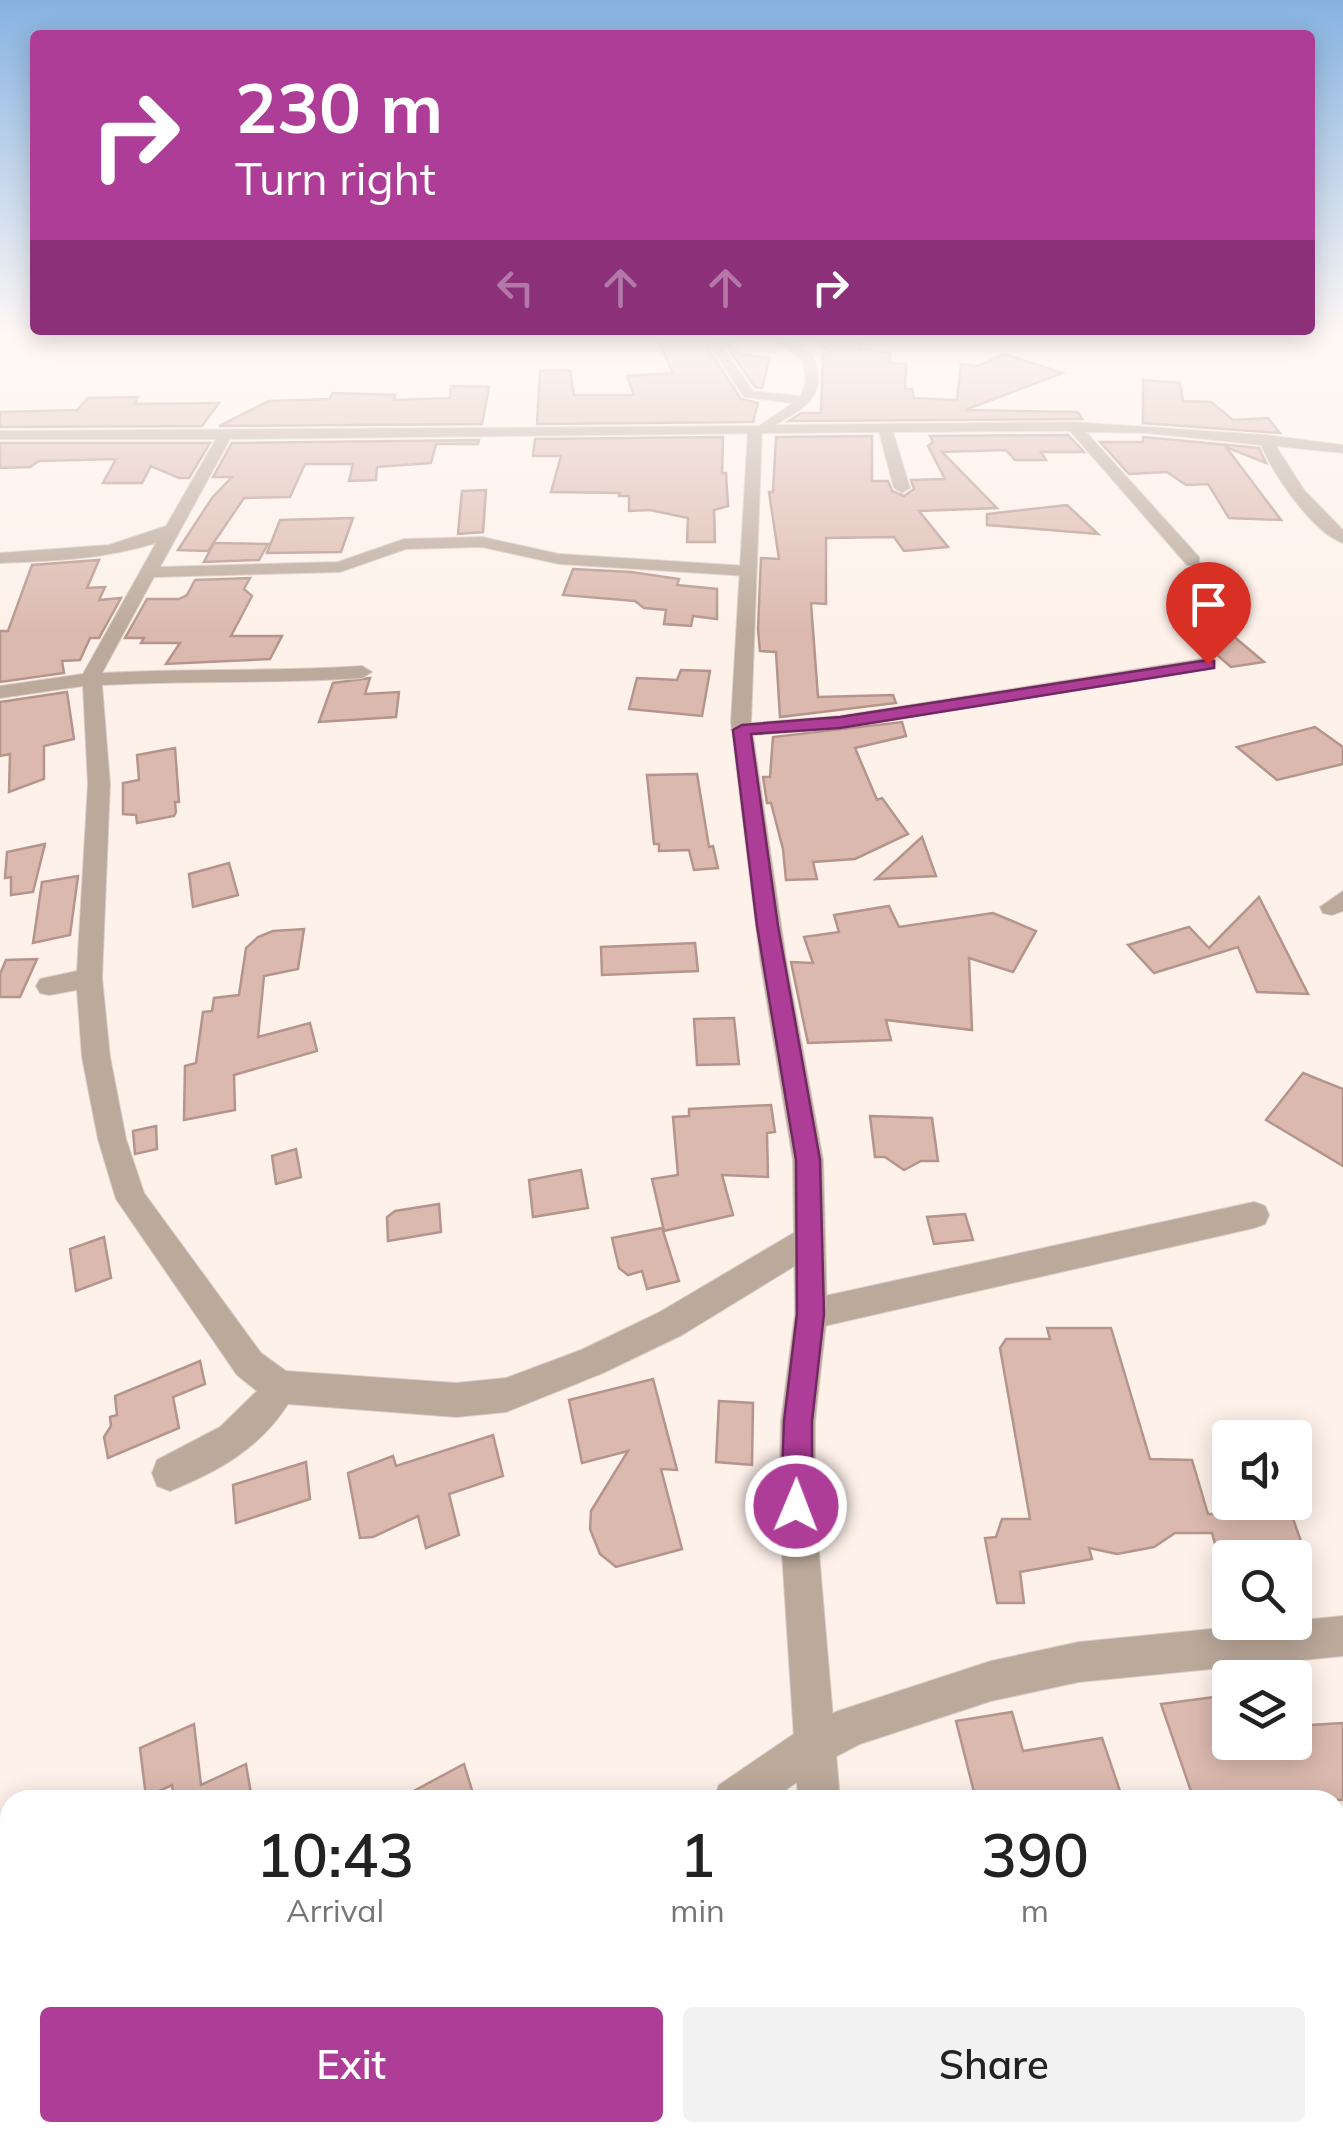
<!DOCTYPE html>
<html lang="en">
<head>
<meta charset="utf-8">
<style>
  body { margin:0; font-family:Mulish,sans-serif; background:#f2f2f2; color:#222; height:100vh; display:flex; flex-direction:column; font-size:38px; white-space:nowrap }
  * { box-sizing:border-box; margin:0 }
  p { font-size:32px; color:#767676 }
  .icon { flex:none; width:55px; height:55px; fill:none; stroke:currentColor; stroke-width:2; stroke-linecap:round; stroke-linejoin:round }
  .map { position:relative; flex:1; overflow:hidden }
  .drawer { position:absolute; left:0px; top:1790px; width:1345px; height:352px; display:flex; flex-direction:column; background:#fff; border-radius:30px 30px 0 0; box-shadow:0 5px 25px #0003 }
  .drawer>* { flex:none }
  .top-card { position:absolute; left:30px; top:30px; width:1285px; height:305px; border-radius:10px; box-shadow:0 5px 25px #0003; background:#ae3d98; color:#fff; overflow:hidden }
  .controls { position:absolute; left:1212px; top:1420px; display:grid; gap:20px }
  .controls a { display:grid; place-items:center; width:100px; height:100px; border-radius:10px; background:#fff; box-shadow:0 5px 25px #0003; font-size:50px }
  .pin { position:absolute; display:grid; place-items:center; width:85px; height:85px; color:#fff; margin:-102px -42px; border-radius:50% 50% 50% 0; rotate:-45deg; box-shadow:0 0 10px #0007 }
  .pin .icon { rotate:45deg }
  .me { position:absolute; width:110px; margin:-55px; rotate:1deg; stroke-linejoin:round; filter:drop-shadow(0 0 8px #0008) }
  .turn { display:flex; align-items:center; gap:35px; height:210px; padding:0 40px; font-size:45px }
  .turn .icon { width:130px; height:130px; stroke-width:2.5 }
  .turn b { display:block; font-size:70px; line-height:85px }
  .lanes { display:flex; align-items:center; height:95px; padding:0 40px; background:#0003; justify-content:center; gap:50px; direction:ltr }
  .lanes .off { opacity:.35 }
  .eta { display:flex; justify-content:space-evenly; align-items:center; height:170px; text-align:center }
  .eta b { font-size:60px; font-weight:600; line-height:70px }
  .button { display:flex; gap:20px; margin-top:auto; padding:20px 40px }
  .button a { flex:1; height:115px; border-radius:10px; background:#ae3d98; color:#fff; font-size:40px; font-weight:600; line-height:115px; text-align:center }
  .button a+a { background:#f2f2f2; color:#222 }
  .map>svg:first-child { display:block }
  .building { fill:#dbb9af; stroke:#b5958b; stroke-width:2.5 }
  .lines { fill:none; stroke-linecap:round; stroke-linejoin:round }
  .minor-casing { stroke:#dacec7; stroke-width:2 }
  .tertiary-casing { stroke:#dacec7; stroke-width:2 }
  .minor { fill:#bba99b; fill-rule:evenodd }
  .tertiary { fill:#bba99b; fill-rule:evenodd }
  .route { fill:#ae3d98; stroke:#712863; stroke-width:2.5 }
</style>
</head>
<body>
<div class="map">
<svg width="1343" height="2142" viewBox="0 0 1343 2142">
  <rect width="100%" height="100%" fill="#fef1ea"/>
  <g class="building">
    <polygon points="661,334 718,334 739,354 770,358 762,388 755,387 724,343 707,347 741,399 758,403 753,422 537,424 540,371 570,370 574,395 634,395 627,376 673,373 660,344 666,344"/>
    <polygon points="808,334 852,334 851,337 865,339 859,348 890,353 890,363 906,364 905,389 912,389 914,398 957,400 961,364 978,366 1004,354 1020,359 1063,373 965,410 1078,412 1082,419 789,421 801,413 821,413 823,354 830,353"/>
    <polygon points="1143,380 1180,383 1183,401 1211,402 1233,420 1268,418 1280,433 1143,423"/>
    <polygon points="451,386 489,387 482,424 219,426 269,401 329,399 333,393 395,395 394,400 450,398"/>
    <polygon points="138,397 135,404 219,403 202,426 0,427 0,412 77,410 88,398"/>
    <polygon points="1068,435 1084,452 1041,452 1046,460 1015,460 1006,450 942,452 997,508 919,511 948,547 904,551 894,537 826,538 826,604 811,603 818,697 893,695 896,703 780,717 776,652 760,651 758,629 761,558 779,559 769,492 773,492 776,437 872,436 872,481 888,481 892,491 904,496 914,489 911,480 945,479 928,446 933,442 930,436"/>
    <polygon points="723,437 722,473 726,473 728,506 714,510 715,542 687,542 688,518 650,510 629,511 629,496 619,496 620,493 551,492 561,456 533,456 535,439"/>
    <polygon points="1143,437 1259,448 1266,463 1226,447 1281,520 1229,518 1208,484 1186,485 1167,472 1129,474 1100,442 1143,442"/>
    <polygon points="479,440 478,444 436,444 431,463 377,467 376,480 349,481 353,464 305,464 290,497 244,498 208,551 178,550 212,498 232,477 213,477 232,443"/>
    <polygon points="0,443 210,443 189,478 179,478 151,466 142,483 103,483 116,459 39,461 30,467 0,468"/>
    <polygon points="486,490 483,532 458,534 462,491"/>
    <polygon points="1067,505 1098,534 987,525 987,514"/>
    <polygon points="353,518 341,552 267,553 280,520"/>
    <polygon points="214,543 268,544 259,560 204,562"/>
    <polygon points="99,560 87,588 105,587 99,600 121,598 99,638 90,638 80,660 62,661 64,673 0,682 0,631 8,631 32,565"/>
    <polygon points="573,569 631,572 679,579 677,585 717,589 717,619 693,616 691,626 664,624 666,610 644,608 635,601 563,595"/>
    <polygon points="250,578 244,589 252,596 231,636 282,636 270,659 166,664 180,643 141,643 144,638 125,638 147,599 179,599 187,595 195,580"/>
    <polygon points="1226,630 1264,662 1231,667 1194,635"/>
    <polygon points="681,670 710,671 702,716 629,709 637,678 677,680"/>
    <polygon points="370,678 365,694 399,692 396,717 319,722 333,683"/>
    <polygon points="67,692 74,739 44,746 44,779 9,792 10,754 0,756 0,702"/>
    <polygon points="902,722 906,736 855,748 877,800 882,798 908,834 855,859 813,862 817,879 786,880 783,849 771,803 767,803 763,777 770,777 773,737"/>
    <polygon points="1315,727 1343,747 1343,764 1277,780 1237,747"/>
    <polygon points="175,748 179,802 175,802 176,812 174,816 137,823 136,815 123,814 123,783 139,780 137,755"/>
    <polygon points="697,774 709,847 713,846 718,868 694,870 689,850 659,851 659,844 654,844 647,775"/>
    <polygon points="922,837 936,876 876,879"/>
    <polygon points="45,844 33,892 11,895 11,877 5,878 7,852"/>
    <polygon points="229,863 238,895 193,907 189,874"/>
    <polygon points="78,876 70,935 33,943 42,882"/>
    <polygon points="1259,897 1308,994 1257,992 1238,947 1154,973 1128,945 1189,927 1209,948"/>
    <polygon points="889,906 899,927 993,913 1036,931 1013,972 969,958 972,1030 886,1020 891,1040 808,1043 791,962 813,963 804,937 839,932 834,915"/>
    <polygon points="304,929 298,969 264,976 258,1037 310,1023 317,1051 234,1075 235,1110 184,1120 185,1066 196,1063 203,1012 212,1011 214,998 239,995 246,948 258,937 273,931"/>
    <polygon points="695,943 698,971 602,975 601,947"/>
    <polygon points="37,959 20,997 0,997 0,974 6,960"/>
    <polygon points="734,1018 739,1064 697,1065 694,1019"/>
    <polygon points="1303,1073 1343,1089 1343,1166 1266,1120"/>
    <polygon points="771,1105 775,1132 767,1133 768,1177 722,1175 733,1215 664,1231 652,1179 678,1175 673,1117 689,1116 689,1109"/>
    <polygon points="870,1116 932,1118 938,1161 921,1161 904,1170 885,1157 875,1157"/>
    <polygon points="156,1126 157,1149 135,1154 133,1131"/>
    <polygon points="296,1149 301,1177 276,1184 272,1156"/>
    <polygon points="581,1170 588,1208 533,1217 529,1180"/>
    <polygon points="439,1204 441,1232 388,1241 387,1217 395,1211"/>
    <polygon points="965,1214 973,1240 934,1244 927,1217"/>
    <polygon points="662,1228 679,1281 647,1289 642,1271 628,1275 619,1268 612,1238"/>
    <polygon points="104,1237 111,1278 76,1291 70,1249"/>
    <polygon points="1047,1328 1111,1328 1150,1459 1192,1460 1208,1514 1260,1514 1256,1502 1287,1502 1307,1558 1219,1558 1212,1533 1175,1533 1154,1547 1117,1554 1089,1548 1092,1559 1020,1572 1024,1603 997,1603 985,1538 996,1537 1002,1519 1030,1519 1000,1348 1006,1339 1050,1339"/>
    <polygon points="200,1361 205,1384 173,1397 179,1428 108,1458 104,1437 111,1426 110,1417 117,1415 115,1396"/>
    <polygon points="653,1379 677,1470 661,1469 682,1549 616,1567 600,1554 590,1529 591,1511 628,1451 582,1463 569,1400"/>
    <polygon points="719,1401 753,1403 752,1465 716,1462"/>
    <polygon points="493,1435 503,1476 449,1494 459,1535 426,1548 418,1516 373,1537 360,1538 348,1473 393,1456 396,1466"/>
    <polygon points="306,1462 310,1499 236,1523 233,1485"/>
    <polygon points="1230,1695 1230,1742 1295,1742 1295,1726 1343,1723 1343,1800 1194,1800 1161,1704"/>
    <polygon points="1012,1712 1023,1751 1102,1738 1123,1800 976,1800 956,1721"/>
    <polygon points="194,1724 201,1785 246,1764 252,1800 170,1800 174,1798 172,1785 146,1797 140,1748"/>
    <polygon points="464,1764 475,1800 397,1800"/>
  </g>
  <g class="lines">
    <g class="minor-casing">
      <g id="minor">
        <path d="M765 334H780L813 355C828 397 807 406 775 425L1073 422 1266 435 1343 445V453L1276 446 1304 490 1343 530V543C1312 532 1274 475 1261 445L1148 433 1086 432 1199 557V565H1187L1070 431 893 432 910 488 902 493 894 488 879 432 230 439 160 567 338 562 404 539 482 537 559 554 747 566 755 571 747 576 559 564 482 547 406 549 340 572 154 577 102 673C189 668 275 672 362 666L372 672 362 678C275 684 190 680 102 685L110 784 102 978 110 1057 126 1139 144 1193 261 1353 286 1371 456 1383 506 1378 581 1350 658 1313 797 1231 808 1227 819 1231 824 1241 819 1251 682 1335 603 1373 506 1412 456 1417 288 1404C259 1449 219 1471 170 1491L157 1486 152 1473 157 1460 220 1427 257 1391 237 1375 116 1199 98 1139 82 1057 77 990 49 995 40 993 36 986 40 979 77 971 88 784 83 686 0 698V686L83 674 156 543C105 559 53 561 0 563V553L109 545 166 526 216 439H0V431L759 426 793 403 744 397 711 348 721 345 753 391 801 396 806 381 803 360Z"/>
        <polygon points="1208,658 1215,660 1215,668 840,728 741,736 731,730 741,724 840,716"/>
        <polygon points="1343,891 1343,911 1332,915 1323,913 1320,907"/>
        <polygon points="1254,1202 1265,1206 1269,1215 1265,1224 1254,1228 811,1329 799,1325 795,1314 799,1303 811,1299"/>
        <polygon points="1343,1616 1343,1656 1079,1682 991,1701 860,1744 831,1759 771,1800 713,1800 719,1785 801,1729 838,1711 991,1661 1079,1642"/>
        <polygon points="126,2132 191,2132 187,2142 122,2142"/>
      </g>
    </g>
    <g class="tertiary-casing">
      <g id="tertiary">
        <polygon points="755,426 762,430 751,722 786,959 823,1160 827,1314 815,1421 815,1506 840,1800 798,1800 779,1506 781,1421 795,1314 793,1160 760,959 731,722 748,430"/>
        <rect x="821" y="2132" width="50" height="10"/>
      </g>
    </g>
    <use href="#minor" class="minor"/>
    <use href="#tertiary" class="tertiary"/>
  </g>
  <linearGradient id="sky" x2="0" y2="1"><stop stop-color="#86b2e1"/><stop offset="0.53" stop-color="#fff9f6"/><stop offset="1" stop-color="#fff9f6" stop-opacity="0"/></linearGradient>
  <rect width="1343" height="634" fill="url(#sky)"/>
  <polygon class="route" points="1208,660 1214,661 1214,668 840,728 751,734 778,926 820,1160 824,1314 812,1421 812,1506 807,1516 796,1521 786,1516 781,1506 784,1421 797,1314 796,1160 757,926 733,730 742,725 840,717"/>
</svg>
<div class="controls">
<a><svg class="icon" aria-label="sound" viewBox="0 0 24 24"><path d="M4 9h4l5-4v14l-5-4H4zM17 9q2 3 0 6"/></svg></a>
<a><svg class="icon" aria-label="search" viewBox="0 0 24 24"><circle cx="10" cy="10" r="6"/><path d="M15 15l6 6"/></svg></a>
<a><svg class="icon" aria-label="layers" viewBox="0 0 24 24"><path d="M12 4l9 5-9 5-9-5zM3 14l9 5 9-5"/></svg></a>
</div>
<div class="pin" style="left:1208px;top:664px;background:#d93025"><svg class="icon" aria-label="arrive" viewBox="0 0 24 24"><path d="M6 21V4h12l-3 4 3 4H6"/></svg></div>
<svg class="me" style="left:796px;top:1506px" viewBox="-20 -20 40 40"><circle r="17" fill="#ae3d98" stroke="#fff" stroke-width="3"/><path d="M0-11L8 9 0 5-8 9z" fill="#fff"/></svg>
<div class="top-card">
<div class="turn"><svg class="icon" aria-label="right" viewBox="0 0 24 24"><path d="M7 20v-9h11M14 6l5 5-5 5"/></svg><div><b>230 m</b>Turn right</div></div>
<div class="lanes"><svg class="icon off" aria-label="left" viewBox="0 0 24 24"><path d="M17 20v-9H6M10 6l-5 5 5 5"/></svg><svg class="icon off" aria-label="ahead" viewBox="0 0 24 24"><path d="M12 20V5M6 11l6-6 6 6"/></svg><svg class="icon off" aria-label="ahead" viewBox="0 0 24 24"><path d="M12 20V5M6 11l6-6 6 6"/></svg><svg class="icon" aria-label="right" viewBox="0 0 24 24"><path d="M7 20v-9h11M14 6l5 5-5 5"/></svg></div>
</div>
<section class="drawer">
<div class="eta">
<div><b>10:43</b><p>Arrival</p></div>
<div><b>1</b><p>min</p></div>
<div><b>390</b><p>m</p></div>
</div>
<div class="button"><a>Exit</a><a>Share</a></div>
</section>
</div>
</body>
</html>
